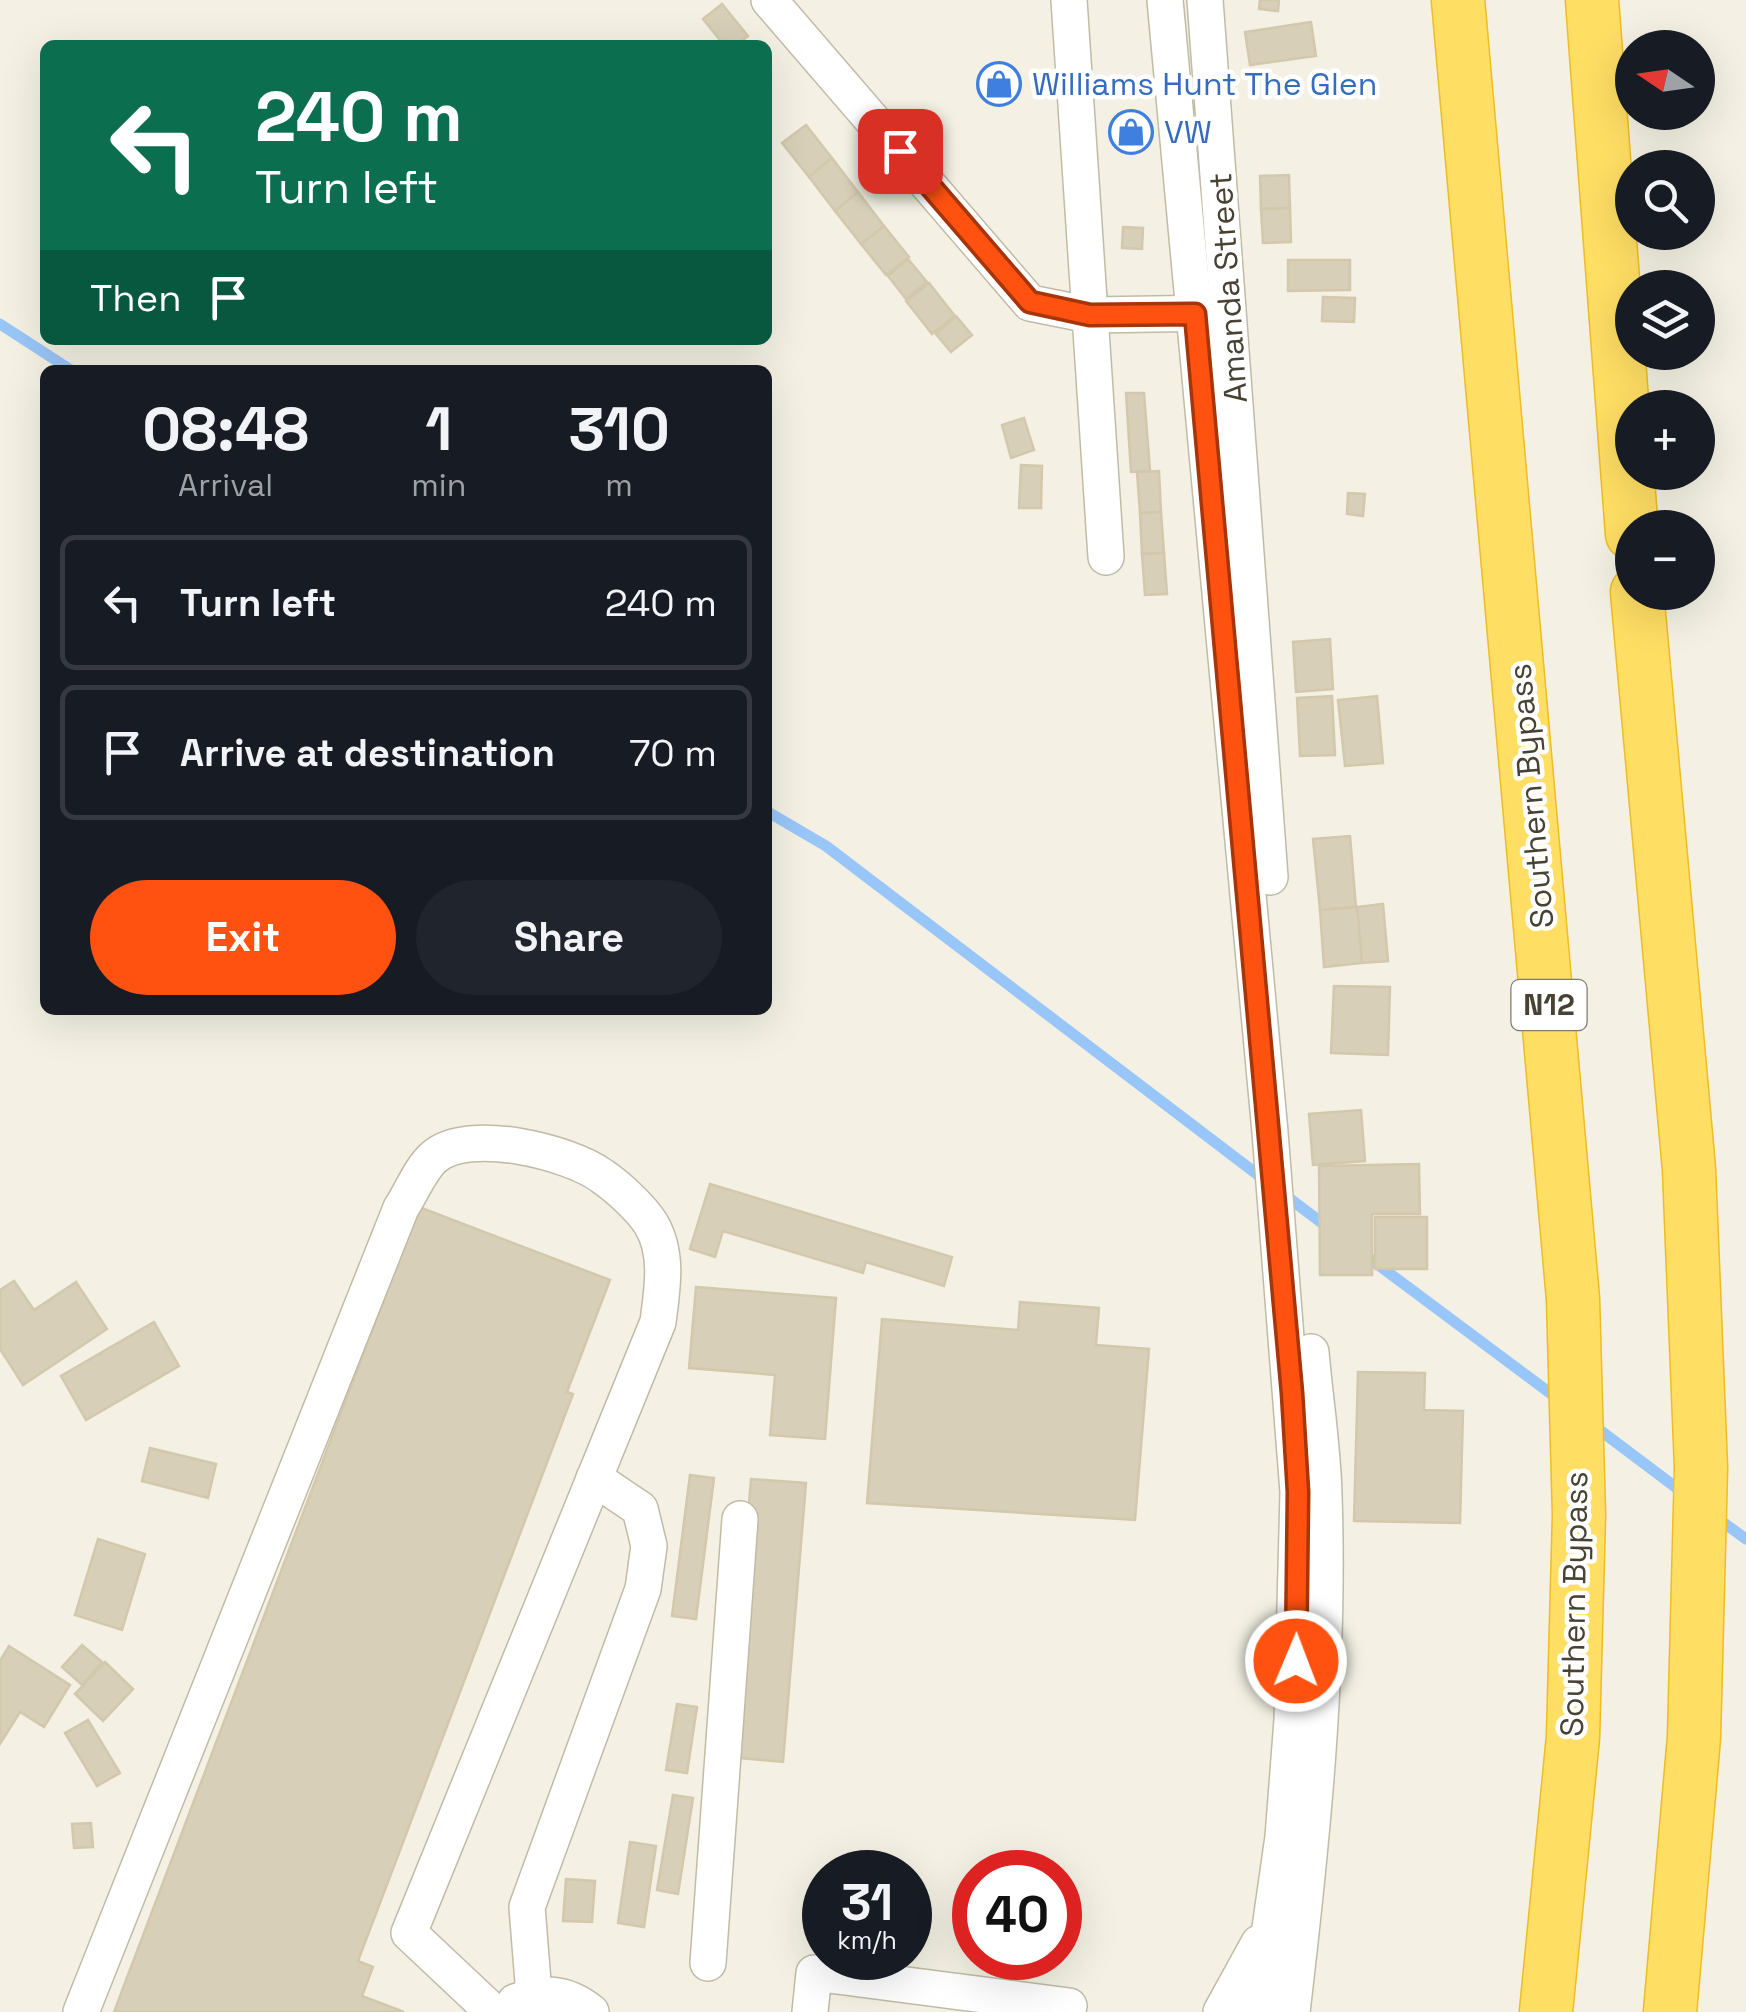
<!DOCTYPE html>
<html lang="en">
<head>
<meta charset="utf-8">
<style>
  body { margin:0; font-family:"Space Grotesk",sans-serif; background:#20242c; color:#f1f3f6; height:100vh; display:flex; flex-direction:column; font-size:38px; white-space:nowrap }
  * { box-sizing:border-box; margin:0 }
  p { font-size:32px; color:#9ea1a6 }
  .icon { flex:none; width:55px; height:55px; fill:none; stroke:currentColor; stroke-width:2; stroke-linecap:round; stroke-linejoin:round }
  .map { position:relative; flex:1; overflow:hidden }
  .panel { position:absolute; left:40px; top:365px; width:732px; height:650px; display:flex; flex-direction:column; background:#171b24; border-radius:15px; box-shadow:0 10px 40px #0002 }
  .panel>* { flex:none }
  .banner { position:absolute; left:40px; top:40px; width:732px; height:305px; border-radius:15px; box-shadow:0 10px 40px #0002; background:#0b6e4f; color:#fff; overflow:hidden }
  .needle { width:65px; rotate:283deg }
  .buttons { position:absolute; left:1615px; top:30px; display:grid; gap:20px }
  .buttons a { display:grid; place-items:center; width:100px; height:100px; border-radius:50%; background:#171b24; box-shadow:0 10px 40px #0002; font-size:50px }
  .speed { position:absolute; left:802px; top:1850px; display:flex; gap:20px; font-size:50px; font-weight:700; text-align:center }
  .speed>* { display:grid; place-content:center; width:130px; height:130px; border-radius:50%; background:#171b24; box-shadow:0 10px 40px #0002; line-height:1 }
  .speed small { font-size:25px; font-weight:400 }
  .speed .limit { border:15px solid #d22; background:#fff; color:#111 }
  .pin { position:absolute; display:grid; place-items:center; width:85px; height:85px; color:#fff; margin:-42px; border-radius:20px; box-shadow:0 5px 15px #0006 }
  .me { position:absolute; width:110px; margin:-55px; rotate:1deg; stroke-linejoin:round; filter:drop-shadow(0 0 8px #0008) }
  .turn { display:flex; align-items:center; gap:35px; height:210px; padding:0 50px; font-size:45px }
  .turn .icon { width:130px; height:130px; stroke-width:2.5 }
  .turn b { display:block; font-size:70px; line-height:85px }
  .then { display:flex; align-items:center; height:95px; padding:0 50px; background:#0003; gap:20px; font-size:38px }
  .eta { display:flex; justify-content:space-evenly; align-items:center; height:170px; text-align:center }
  .eta b { font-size:60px; font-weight:700; line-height:70px }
  .action { display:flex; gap:20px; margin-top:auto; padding:20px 50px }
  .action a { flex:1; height:115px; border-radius:60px; background:#ff5110; color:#fff; font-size:40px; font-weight:700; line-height:115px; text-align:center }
  .action a+a { background:#20242c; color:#f1f3f6 }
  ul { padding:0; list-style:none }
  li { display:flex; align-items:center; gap:30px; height:135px; margin:0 20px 15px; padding:0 30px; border:5px solid #363941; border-radius:15px }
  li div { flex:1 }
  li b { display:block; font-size:38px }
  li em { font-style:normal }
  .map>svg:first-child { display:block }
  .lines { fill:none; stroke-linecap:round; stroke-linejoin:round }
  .stream { stroke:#99c6f8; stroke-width:11 }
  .building { fill:#d7cfb8; stroke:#d3c8ab; stroke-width:2.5 }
  .minor-casing { stroke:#c1bba6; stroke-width:38 }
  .highway-casing { stroke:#efbc24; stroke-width:55 }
  .minor { stroke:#fff; stroke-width:35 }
  .highway { stroke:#ffde64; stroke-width:52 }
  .route-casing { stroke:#a6350a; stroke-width:25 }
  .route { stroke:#ff5110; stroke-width:18 }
  .labels { text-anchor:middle; stroke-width:9; stroke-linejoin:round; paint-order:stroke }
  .shield { fill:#fff; stroke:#7e7b70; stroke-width:2.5 }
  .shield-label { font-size:30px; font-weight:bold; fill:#474233 }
  .shop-label { font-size:32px; fill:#366cbe; stroke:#fff; text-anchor:start }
  .street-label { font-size:32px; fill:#474233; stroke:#fff }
</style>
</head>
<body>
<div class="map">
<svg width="1746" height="2012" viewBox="0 0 1746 2012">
  <rect width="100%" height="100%" fill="#f4f1e4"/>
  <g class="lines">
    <g class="stream">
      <polyline points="0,324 71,370"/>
      <polyline points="768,812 826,846 1266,1181"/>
      <polyline points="1281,1192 1330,1229"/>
      <polyline points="1361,1252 1558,1399"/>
      <polyline points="1593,1425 1686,1495"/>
      <polyline points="1713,1515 1746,1539"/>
    </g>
  </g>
  <g class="building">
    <polygon points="1260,0 1279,0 1278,11 1259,9"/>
    <polygon points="722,4 748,36 736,45 724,45 703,19"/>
    <polygon points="1311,22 1316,56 1250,65 1245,32"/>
    <polygon points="806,125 832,158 809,177 782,143"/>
    <polygon points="832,158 858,192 835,211 809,177"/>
    <polygon points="1289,175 1290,208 1261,209 1260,176"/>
    <polygon points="858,192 884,226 861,244 835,211"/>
    <polygon points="1290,208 1291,242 1263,243 1261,209"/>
    <polygon points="884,226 909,257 886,275 861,244"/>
    <polygon points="1123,227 1143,228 1142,249 1122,248"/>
    <polygon points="908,259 927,282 906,299 888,276"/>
    <polygon points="1288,260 1350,260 1350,290 1288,291"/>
    <polygon points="929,283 955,316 932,334 906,301"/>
    <polygon points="1323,297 1355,298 1354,322 1322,321"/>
    <polygon points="956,316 972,335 951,352 936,334"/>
    <polygon points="1126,393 1144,393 1150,471 1131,472"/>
    <polygon points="1024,418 1034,450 1011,458 1002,425"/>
    <polygon points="1021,465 1042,466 1041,508 1019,508"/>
    <polygon points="1159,471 1161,512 1140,513 1137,472"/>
    <polygon points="1348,493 1365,494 1363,516 1347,514"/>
    <polygon points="1161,512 1164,553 1142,554 1140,513"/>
    <polygon points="1164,553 1167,594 1145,595 1142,554"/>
    <polygon points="1330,639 1333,689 1296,692 1293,642"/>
    <polygon points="1332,696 1335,755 1300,756 1297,698"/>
    <polygon points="1377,696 1383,763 1345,766 1338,700"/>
    <polygon points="1350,836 1356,907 1320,910 1313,839"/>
    <polygon points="1383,904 1388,961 1362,963 1357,907"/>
    <polygon points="1357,907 1362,963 1324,967 1320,910"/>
    <polygon points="1334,986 1390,987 1388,1055 1331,1053"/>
    <polygon points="1361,1110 1365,1161 1313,1165 1309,1114"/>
    <polygon points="1419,1164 1420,1214 1372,1214 1372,1275 1320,1275 1319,1166"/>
    <polygon points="710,1184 952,1257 944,1286 866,1262 863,1273 723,1231 715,1257 690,1249"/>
    <polygon points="419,1207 610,1280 567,1392 573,1394 358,1961 373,1967 362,1996 404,2012 114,2012"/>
    <rect x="1375" y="1217" width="52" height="52"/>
    <polygon points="14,1281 34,1310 76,1282 107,1329 23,1385 0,1349 0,1290"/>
    <polygon points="696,1287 836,1298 825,1439 770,1435 775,1375 689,1368"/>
    <polygon points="1020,1302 1099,1308 1096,1345 1149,1349 1135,1520 867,1503 882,1319 1018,1330"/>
    <polygon points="154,1322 179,1366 86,1420 61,1376"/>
    <polygon points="1358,1372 1425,1373 1424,1410 1463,1411 1460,1523 1354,1521"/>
    <polygon points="150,1448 216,1464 208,1498 142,1481"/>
    <polygon points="690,1475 714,1478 696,1619 672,1616"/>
    <polygon points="751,1479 806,1483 783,1762 729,1757"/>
    <polygon points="98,1539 145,1554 122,1630 75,1615"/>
    <polygon points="82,1645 102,1662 82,1685 62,1667"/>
    <polygon points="9,1646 70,1685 44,1727 20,1712 0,1744 0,1661"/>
    <polygon points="105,1662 133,1689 103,1721 75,1694"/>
    <polygon points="677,1704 697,1707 687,1773 666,1770"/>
    <polygon points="88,1720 120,1773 97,1786 65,1733"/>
    <polygon points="673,1795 693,1798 678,1894 657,1890"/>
    <polygon points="91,1823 93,1847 74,1848 72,1824"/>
    <polygon points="630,1842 656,1846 644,1927 618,1923"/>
    <polygon points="566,1879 595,1881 592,1922 563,1921"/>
  </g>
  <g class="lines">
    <g class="minor-casing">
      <g id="minor">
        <polyline points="769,0 1030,303 1090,315 1106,557"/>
        <polyline points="1069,0 1090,315 1219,313"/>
        <polyline points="1165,0 1270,1132 1298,1492 1292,1720 1283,1837 1258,2012"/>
        <polyline points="1205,0 1270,877"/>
        <polyline points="708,1963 740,1519"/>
        <polyline points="534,1995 527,1907 643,1589 649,1546 640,1509 594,1478"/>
        <path d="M515 2002C543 1991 566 1992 591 2012"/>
        <path d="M81 2012 401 1208C411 1193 421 1168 434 1157 469 1127 569 1152 602 1176 618 1187 641 1208 651 1224 669 1254 662 1290 658 1322L409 1933 493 2012"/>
        <polyline points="810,2012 814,1973 1069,2006"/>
        <polyline points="1221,2012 1259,1943"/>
        <path d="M1292 2012C1312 1842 1330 1668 1324 1496 1323 1447 1315 1400 1311 1352"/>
      </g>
    </g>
    <g class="highway-casing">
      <g id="highway">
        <polyline points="1458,0 1573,1299 1579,1515 1573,1737 1546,2012"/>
        <polyline points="1592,0 1632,534"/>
        <polyline points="1637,592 1689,1169 1701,1468 1694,1737 1670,2012"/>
      </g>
    </g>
    <use href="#minor" class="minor"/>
    <use href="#highway" class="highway"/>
  </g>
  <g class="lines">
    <g class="route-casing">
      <polyline id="route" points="900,151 1030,302 1090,315 1195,314 1292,1393 1298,1492 1296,1661"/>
    </g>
    <use href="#route" class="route"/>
  </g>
  <defs>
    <g id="shop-ring" transform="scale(2.25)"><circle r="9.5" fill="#fff" stroke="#3f7fe0" stroke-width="1.5"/><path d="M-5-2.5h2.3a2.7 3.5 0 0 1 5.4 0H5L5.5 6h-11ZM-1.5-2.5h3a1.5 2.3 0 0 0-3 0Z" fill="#3f7fe0"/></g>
  </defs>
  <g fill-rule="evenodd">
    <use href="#shop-ring" x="999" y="84"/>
    <use href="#shop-ring" x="1131" y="132"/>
  </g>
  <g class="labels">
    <rect class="shield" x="1511.5" y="980" width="75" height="50" rx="8"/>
    <g class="shield-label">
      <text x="1549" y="1015">N12</text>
    </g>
    <g class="shop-label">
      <text x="1032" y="95">Williams Hunt The Glen</text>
      <text x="1164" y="143">VW</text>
    </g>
    <g class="street-label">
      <text transform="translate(1228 288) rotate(-94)" y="11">Amanda Street</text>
      <text transform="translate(1531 796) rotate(-95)" y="11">Southern Bypass</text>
      <text transform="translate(1574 1604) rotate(-89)" y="11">Southern Bypass</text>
    </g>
  </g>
</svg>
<div class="buttons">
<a><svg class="needle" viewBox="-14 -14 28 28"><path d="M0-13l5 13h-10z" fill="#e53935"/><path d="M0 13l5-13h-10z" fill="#9ea1a6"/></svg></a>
<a><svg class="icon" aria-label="search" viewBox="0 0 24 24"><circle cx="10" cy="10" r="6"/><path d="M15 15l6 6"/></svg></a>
<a><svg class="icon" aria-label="layers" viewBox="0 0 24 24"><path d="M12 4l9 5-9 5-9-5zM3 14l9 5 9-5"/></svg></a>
<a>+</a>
<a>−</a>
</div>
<div class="speed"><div>31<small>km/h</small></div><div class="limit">40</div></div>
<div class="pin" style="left:900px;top:151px;background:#d93025"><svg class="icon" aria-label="arrive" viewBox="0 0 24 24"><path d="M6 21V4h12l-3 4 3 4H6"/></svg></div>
<svg class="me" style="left:1296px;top:1661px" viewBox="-20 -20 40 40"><circle r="17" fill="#ff5110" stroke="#fff" stroke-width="3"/><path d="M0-11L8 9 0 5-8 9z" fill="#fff"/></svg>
<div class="banner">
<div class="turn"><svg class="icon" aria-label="left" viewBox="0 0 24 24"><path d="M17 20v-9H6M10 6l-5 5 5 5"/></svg><div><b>240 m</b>Turn left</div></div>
<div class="then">Then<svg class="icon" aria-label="arrive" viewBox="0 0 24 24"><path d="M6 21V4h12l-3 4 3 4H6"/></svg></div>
</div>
<section class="panel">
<div class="eta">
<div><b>08:48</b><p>Arrival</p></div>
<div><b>1</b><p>min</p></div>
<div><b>310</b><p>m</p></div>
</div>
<ul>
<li><svg class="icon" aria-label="left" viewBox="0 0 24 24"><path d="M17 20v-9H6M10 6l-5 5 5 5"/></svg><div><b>Turn left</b></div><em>240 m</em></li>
<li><svg class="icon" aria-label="arrive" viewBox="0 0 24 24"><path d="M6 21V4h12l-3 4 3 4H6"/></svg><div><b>Arrive at destination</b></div><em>70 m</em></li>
</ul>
<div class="action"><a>Exit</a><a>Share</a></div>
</section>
</div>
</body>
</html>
